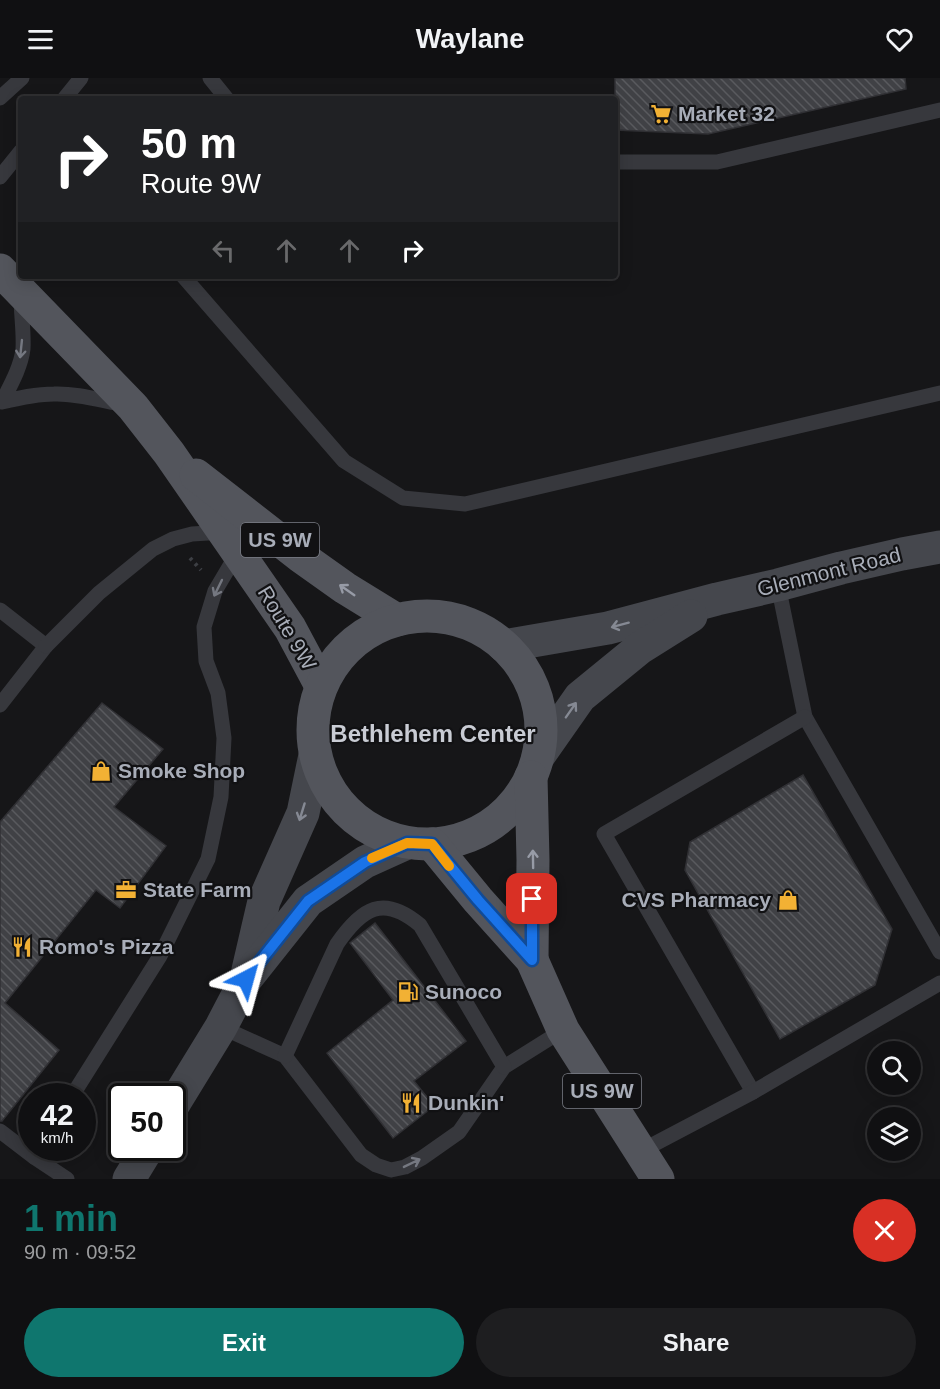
<!DOCTYPE html>
<html lang="en">
<head>
<meta charset="utf-8">
<style>
  body { margin:0; font-family:Helvetica,sans-serif; background:#1e1e20; color:#f1f3f6; height:100vh; display:flex; flex-direction:column; font-size:22px; white-space:nowrap }
  * { box-sizing:border-box; margin:0 }
  p { font-size:20px; color:#9c9d9f }
  .icon { flex:none; width:33px; height:33px; fill:none; stroke:currentColor; stroke-width:2; stroke-linecap:round; stroke-linejoin:round }
  .map { position:relative; height:1101px; overflow:hidden }
  .details { display:flex; flex-direction:column; background:#101012; flex:1 }
  .details>* { flex:none }
  .hud { position:absolute; left:18px; top:18px; width:600px; height:183px; border-radius:6px; box-shadow:0 3px 15px #0003,0 0 0 2px #303032; background:#202124; color:#fff; overflow:hidden }
  .fabs { position:absolute; left:867px; top:963px; display:grid; gap:12px }
  .fabs a { display:grid; place-items:center; width:54px; height:54px; border-radius:50%; background:#101012; box-shadow:0 3px 15px #0003,0 0 0 2px #303032; font-size:30px }
  .speed { position:absolute; left:18px; top:1005px; display:flex; gap:12px; font-size:30px; font-weight:700; text-align:center }
  .speed>* { display:grid; place-content:center; width:78px; height:78px; border-radius:50%; background:#101012; box-shadow:0 3px 15px #0003,0 0 0 2px #303032; line-height:1 }
  .speed small { font-size:15px; font-weight:400 }
  .speed .limit { border:3px solid #111; border-radius:9px; background:#fff; color:#111 }
  .pin { position:absolute; display:grid; place-items:center; width:51px; height:51px; color:#fff; margin:-26px; border-radius:12px; box-shadow:0 3px 9px #0006 }
  .me { position:absolute; width:66px; margin:-33px; rotate:39deg; stroke-linejoin:round; filter:drop-shadow(0 0 4px #0008) }
  .turn { display:flex; align-items:center; gap:21px; height:126px; padding:0 24px; font-size:27px }
  .turn .icon { width:78px; height:78px; stroke-width:2.5 }
  .turn b { display:block; font-size:42px; line-height:51px }
  .lanes { display:flex; align-items:center; height:57px; padding:0 24px; background:#0003; justify-content:center; gap:30px; direction:ltr }
  .lanes .off { opacity:.35 }
  .round { display:grid; place-items:center; flex:none; width:63px; height:63px; border-radius:32px; background:#1e1e20 }
  .headline { display:flex; align-items:center; justify-content:space-between; height:102px; padding:0 24px }
  h1 { font-size:36px; font-weight:800; line-height:45px; color:#0f766e }
  .button { display:flex; gap:12px; margin-top:auto; padding:12px 24px }
  .button a { flex:1; height:69px; border-radius:36px; background:#0f766e; color:#fff; font-size:24px; font-weight:800; line-height:69px; text-align:center }
  .button a+a { background:#1e1e20; color:#f1f3f6 }
  header { display:flex; justify-content:space-between; align-items:center; height:78px; padding:0 24px; background:#101012; font-size:27px; font-weight:800 }
  .map>svg:first-child { display:block }
  .building { fill:url(#building-back-hatch); stroke:#303034; stroke-width:1.5 }
  .lines { fill:none; stroke-linecap:round; stroke-linejoin:round }
  .path { stroke:#3d3f44; stroke-width:4; stroke-dasharray:3 4.5; stroke-linecap:butt }
  .service { stroke:#37383d; stroke-width:15 }
  .secondary { stroke:#45474d; stroke-width:33 }
  .primary { stroke:#53555c; stroke-width:33 }
  .oneway { stroke:#757881 }
  .oneway2 { stroke:#979ba6 }
  .oneway3 { stroke:#858993 }
  .route-casing { stroke:#114b97; stroke-width:15 }
  .route { stroke:#1a73e8; stroke-width:10 }
  .slow { stroke:#f59e0b; stroke-width:10 }
  .labels { text-anchor:middle; stroke-width:4.5; stroke-linejoin:round; paint-order:stroke }
  .shield { fill:#111113; stroke:#7b7e86; stroke-width:1.5 }
  .shield-label { font-size:20px; font-weight:bold; fill:#a8adb8 }
  .poi-label { font-size:21px; font-weight:bold; fill:#a8adb8; stroke:#111113; text-anchor:start }
  .street-label { font-size:21px; fill:#a8adb8; stroke:#111113 }
  .quarter-label { font-size:24px; font-weight:bold; fill:#c9ccd4; stroke:#111113 }
</style>
</head>
<body>
<header><svg class="icon" aria-label="menu" viewBox="0 0 24 24"><path d="M4 6h16M4 12h16M4 18h16"/></svg>Waylane<svg class="icon" aria-label="heart" viewBox="0 0 24 24"><path d="M12 20l-8-8c-3-5 5-10 8-4 3-6 11-1 8 4z"/></svg></header>
<div class="map">
<svg width="940" height="1101" viewBox="0 0 940 1101">
  <defs>
    <pattern id="building-back-hatch" width="6" height="6" patternUnits="userSpaceOnUse" patternTransform="scale(1.5)"><rect width="6" height="6" fill="#404145"/><path d="M-1 5l2 2M0 0l6 6M5-1l2 2" fill="none" stroke="#595a5e"/></pattern>
  </defs>
  <rect width="100%" height="100%" fill="#161618"/>
  <g class="building">
    <polygon points="615,0 905,0 906,11 708,56 615,52"/>
    <polygon points="102,625 163,671 114,729 166,768 120,830 96,812 5,925 59,972 2,1043 0,1043 0,744"/>
    <polygon points="803,697 892,851 875,907 780,961 685,792 690,764"/>
    <polygon points="375,845 466,963 414,1003 434,1028 393,1060 327,975 393,922 350,865"/>
  </g>
  <g class="lines">
    <g class="path">
      <polyline points="190,480 201,492"/>
      <polyline points="336,730 344,736 353,753"/>
    </g>
    <g class="service">
      <polyline points="210,0 227,21"/>
      <polyline points="0,20 22,0"/>
      <polyline points="64,21 81,0"/>
      <polyline points="615,84 717,84 940,32"/>
      <polyline points="0,99 21,73"/>
      <polyline points="183,198 344,383 403,420 465,426 940,315"/>
      <path d="M21 219C21 235 24 255 23 271 21 289 10 308 2 324 19 320 36 316 54 316 77 315 102 323 125 327"/>
      <polyline points="778,507 805,639 940,874"/>
      <polyline points="0,532 46,568 0,627"/>
      <polyline points="46,568 99,515 153,471 173,461 192,456 224,454"/>
      <polyline points="221,949 285,978 361,1077 376,1087 391,1092 405,1089 422,1080 459,1054 504,989 563,952"/>
      <path d="M285 978 337 866C362 830 383 816 420 847L504 989"/>
      <polyline points="753,1014 604,756 805,639"/>
      <polyline points="72,1018 160,878 208,781 221,719 224,660 218,615 206,583 204,549 215,513 238,474"/>
      <polyline points="0,1053 34,1079"/>
      <polyline points="40,1070 34,1079 67,1101"/>
      <polyline points="641,1073 753,1014 940,905"/>
    </g>
    <g class="secondary">
      <polyline points="504,568 608,550 717,521 778,507 841,490 902,476 940,469"/>
      <polyline points="538,679 580,619 640,570 691,538"/>
      <polyline points="248,892 264,823 303,735 315,677"/>
      <polyline points="172,1029 221,949 246,901 308,823 365,784 407,765"/>
      <polyline points="129,1101 148,1070"/>
    </g>
    <g class="primary">
      <polyline points="0,192 133,329 169,375 290,550 321,608"/>
      <polyline points="196,397 300,478 345,510 397,542"/>
      <circle cx="427" cy="652" r="114"/>
      <polyline points="531,699 533,782 532,882"/>
      <polyline points="432,766 478,822 532,882 563,952 658,1101"/>
    </g>
  </g>
  <defs><path id="oneway-shaft" d="M-6 0H5M1.5-3L5.5 0L1.5 3" fill="none" stroke-width="1.6" stroke-linecap="round" stroke-linejoin="round" transform="scale(1.5)"/></defs>
  <g class="oneway">
    <use href="#oneway-shaft" transform="translate(21 271) rotate(96)"/>
    <use href="#oneway-shaft" transform="translate(218 510) rotate(116)"/>
    <use href="#oneway-shaft" transform="translate(412 1085) rotate(-26)"/>
  </g>
  <g class="oneway2">
    <use href="#oneway-shaft" transform="translate(347 512) rotate(-145)"/>
    <use href="#oneway-shaft" transform="translate(533 781) rotate(-91)"/>
  </g>
  <g class="oneway3">
    <use href="#oneway-shaft" transform="translate(620 547) rotate(165)"/>
    <use href="#oneway-shaft" transform="translate(571 632) rotate(-55)"/>
    <use href="#oneway-shaft" transform="translate(302 734) rotate(107)"/>
  </g>
  <g class="lines">
    <g class="route-casing">
      <polyline id="route" points="246,901 308,823 365,784 407,765 432,766 478,822 532,882 532,821"/>
    </g>
    <use href="#route" class="route"/>
    <polyline class="slow" points="372,780 407,765 432,766 449,788"/>
  </g>
  <defs>
    <g id="supermarket-bare" transform="scale(1.62)"><path d="M-6-5.5h2.5l.6 2H6L4.5 2H-2.5L-4.4-4H-6ZM-1.5 3.2a1.3 1.3 0 1 0 .1 0ZM3 3.2a1.3 1.3 0 1 0 .1 0Z" fill="#f2b134" stroke="#111113" stroke-width="2.5" paint-order="stroke"/></g>
    <g id="shop-bare" transform="scale(1.62)"><path d="M-5-2.5h2.3a2.7 3.5 0 0 1 5.4 0H5L5.5 6h-11ZM-1.5-2.5h3a1.5 2.3 0 0 0-3 0Z" fill="#f2b134" stroke="#111113" stroke-width="2.5" paint-order="stroke"/></g>
    <g id="office-bare" transform="scale(1.62)"><path d="M-6-3h4V-5.5h4V-3h4V5H-6ZM-1-4.5V-3h2v-1.5ZM-6 0V1H6V0Z" fill="#f2b134" stroke="#111113" stroke-width="2.5" paint-order="stroke"/></g>
    <g id="restaurant-bare" transform="scale(1.62)"><path d="M-5-6h1v4h1v-4h1v4h1v-4h1v5L-1.5 .5V6h-2V.5L-5-1ZM5-6V6H3V1.5H1.5Q1.5-4 5-6Z" fill="#f2b134" stroke="#111113" stroke-width="2.5" paint-order="stroke"/></g>
    <g id="fuel-bare" transform="scale(1.62)"><path d="M-5.5-6h7V0h2V4h1.3V-2.5L3-4.5l.8-.8L6-3V5H2.5V1h-1V6h-7ZM-4.2-4.7v3.2H.2V-4.7Z" fill="#f2b134" stroke="#111113" stroke-width="2.5" paint-order="stroke"/></g>
  </defs>
  <g fill-rule="evenodd">
    <use href="#supermarket-bare" x="661" y="36"/>
    <use href="#shop-bare" x="101" y="693"/>
    <use href="#office-bare" x="126" y="812"/>
    <use href="#shop-bare" x="788" y="822"/>
    <use href="#restaurant-bare" x="22" y="869"/>
    <use href="#fuel-bare" x="408" y="914"/>
    <use href="#restaurant-bare" x="411" y="1025"/>
  </g>
  <g class="labels">
    <g class="shield">
      <rect x="241" y="445" width="78" height="34" rx="4.5"/>
      <rect x="563" y="996" width="78" height="34" rx="4.5"/>
    </g>
    <g class="shield-label">
      <text x="280" y="469">US 9W</text>
      <text x="602" y="1020">US 9W</text>
    </g>
    <g class="poi-label">
      <text x="678" y="43">Market 32</text>
      <text x="118" y="700">Smoke Shop</text>
      <text x="143" y="819">State Farm</text>
      <text x="771" y="829" text-anchor="end">CVS Pharmacy</text>
      <text x="39" y="876">Romo's Pizza</text>
      <text x="425" y="921">Sunoco</text>
      <text x="428" y="1032">Dunkin'</text>
    </g>
    <g class="street-label">
      <text transform="translate(829 494) rotate(-14)" y="7">Glenmont Road</text>
      <text transform="translate(287 550) rotate(59)" y="7">Route 9W</text>
    </g>
    <g class="quarter-label">
      <text x="433" y="664">Bethlehem Center</text>
    </g>
  </g>
</svg>
<div class="fabs">
<a><svg class="icon" aria-label="search" viewBox="0 0 24 24"><circle cx="10" cy="10" r="6"/><path d="M15 15l6 6"/></svg></a>
<a><svg class="icon" aria-label="layers" viewBox="0 0 24 24"><path d="M12 4l9 5-9 5-9-5zM3 14l9 5 9-5"/></svg></a>
</div>
<div class="speed"><div>42<small>km/h</small></div><div class="limit">50</div></div>
<div class="pin" style="left:532px;top:821px;background:#d93025"><svg class="icon" aria-label="arrive" viewBox="0 0 24 24"><path d="M6 21V4h12l-3 4 3 4H6"/></svg></div>
<svg class="me" style="left:246px;top:901px" viewBox="-20 -20 40 40"><path d="M0-17L14 15 0 8-14 15z" fill="#1a73e8" stroke="#fff" stroke-width="4"/></svg>
<div class="hud">
<div class="turn"><svg class="icon" aria-label="right" viewBox="0 0 24 24"><path d="M7 20v-9h11M14 6l5 5-5 5"/></svg><div><b>50 m</b>Route 9W</div></div>
<div class="lanes"><svg class="icon off" aria-label="left" viewBox="0 0 24 24"><path d="M17 20v-9H6M10 6l-5 5 5 5"/></svg><svg class="icon off" aria-label="ahead" viewBox="0 0 24 24"><path d="M12 20V5M6 11l6-6 6 6"/></svg><svg class="icon off" aria-label="ahead" viewBox="0 0 24 24"><path d="M12 20V5M6 11l6-6 6 6"/></svg><svg class="icon" aria-label="right" viewBox="0 0 24 24"><path d="M7 20v-9h11M14 6l5 5-5 5"/></svg></div>
</div>
</div>
<section class="details">
<div class="headline"><div><h1>1 min</h1><p>90 m · 09:52</p></div><a class="round" style="background:#d93025;color:#fff"><svg class="icon" aria-label="close" viewBox="0 0 24 24"><path d="M6 6l12 12M18 6L6 18"/></svg></a></div>
<div class="button"><a>Exit</a><a>Share</a></div>
</section>
</body>
</html>
